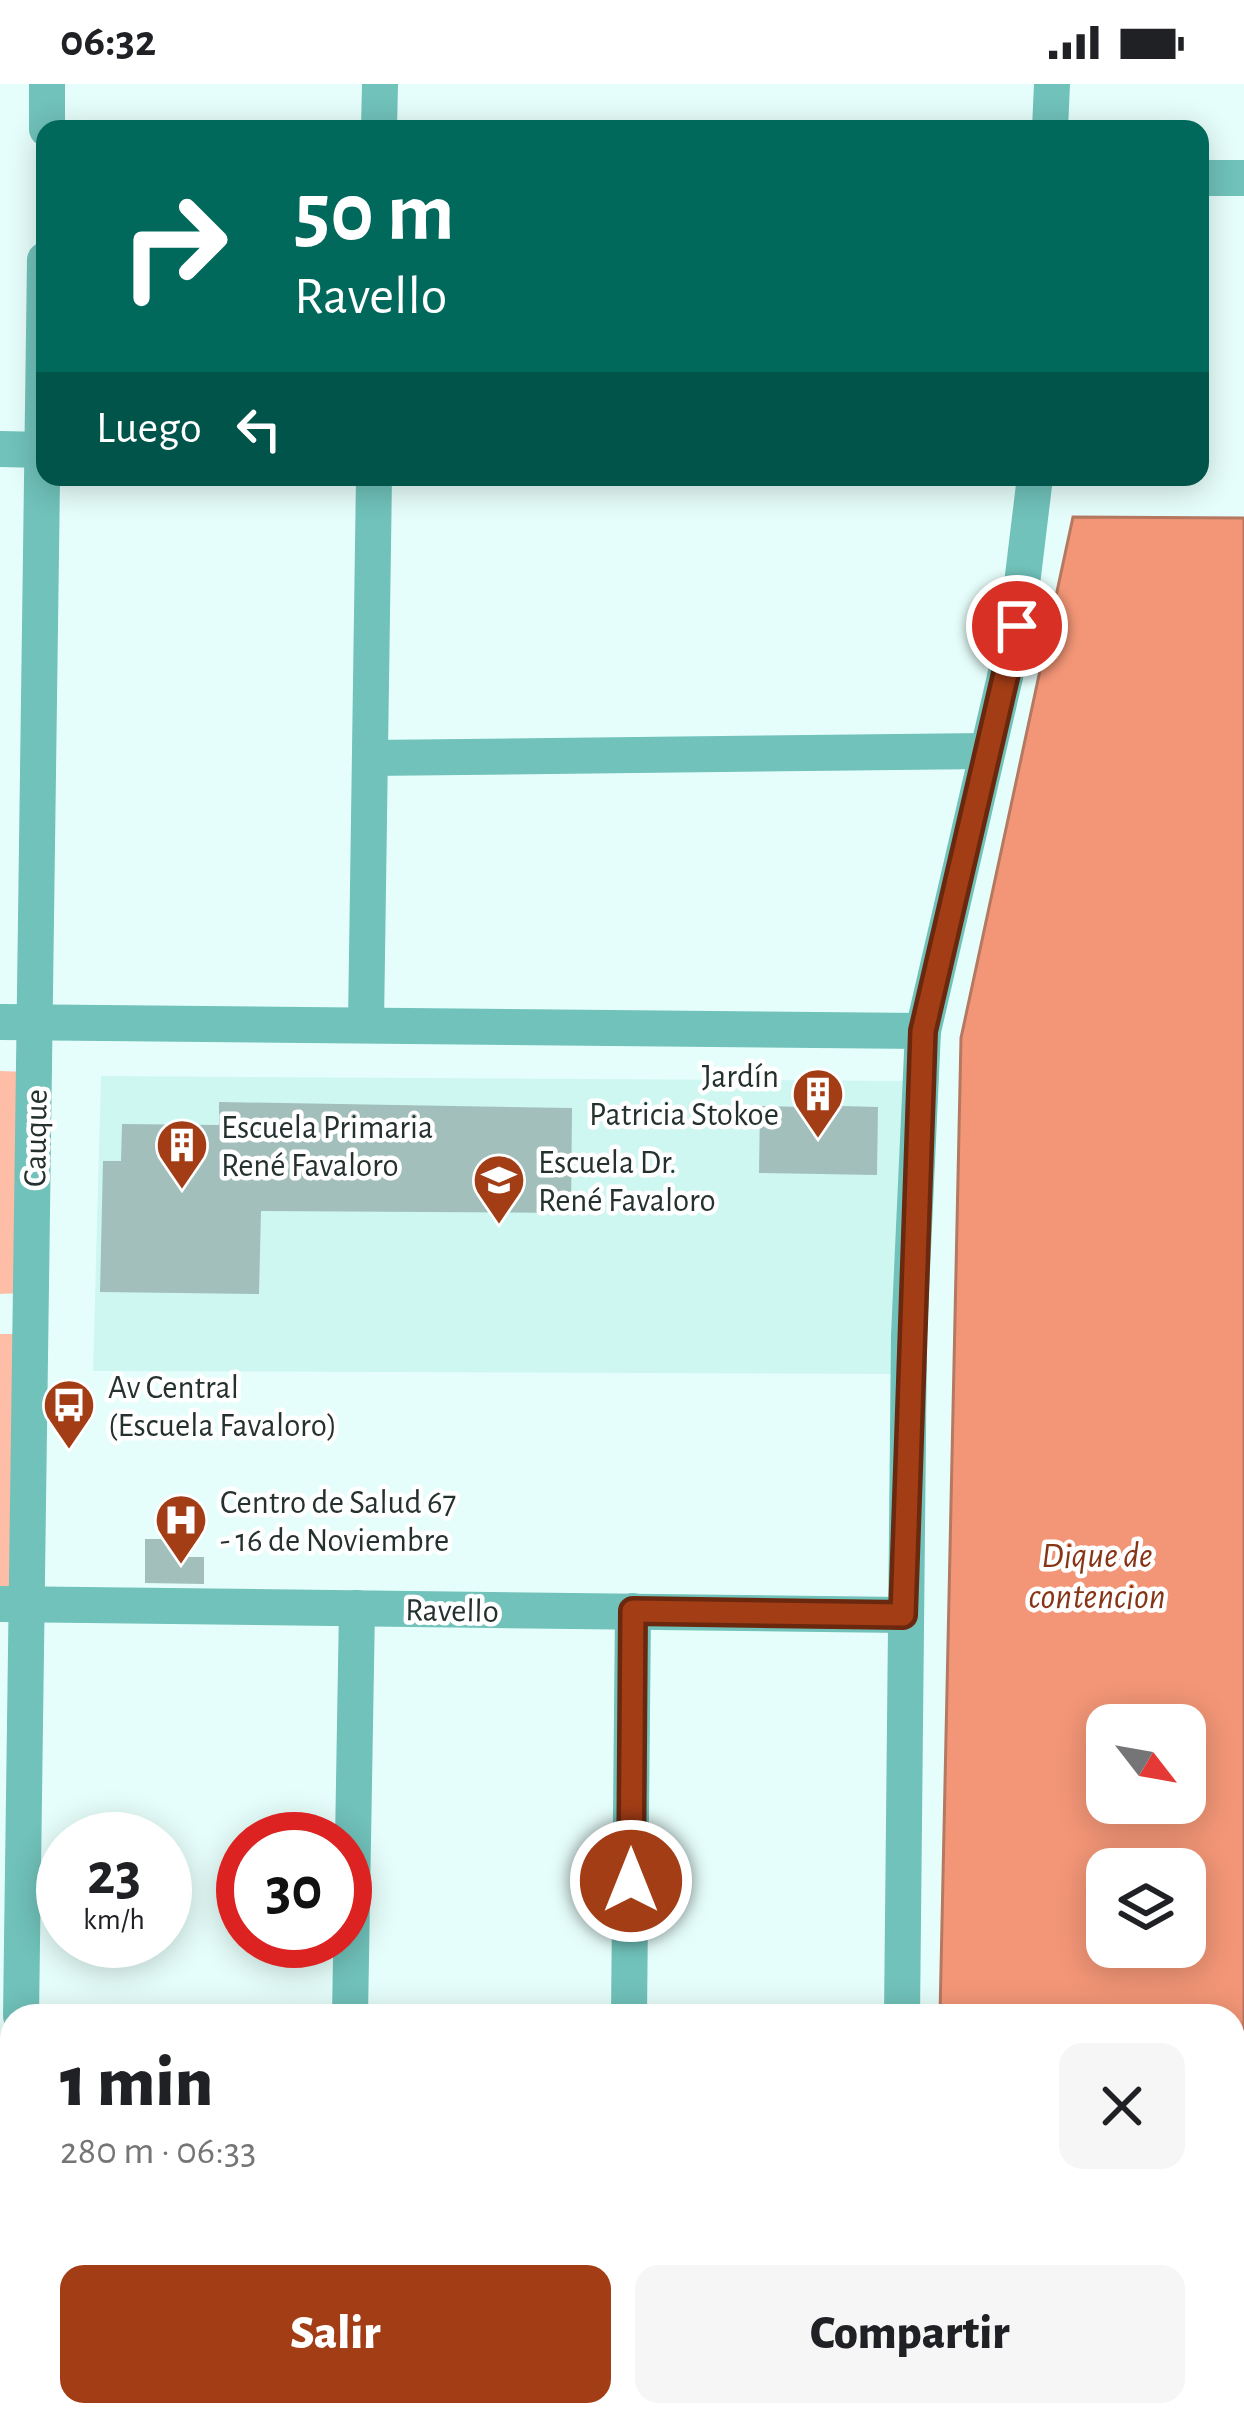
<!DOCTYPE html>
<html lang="es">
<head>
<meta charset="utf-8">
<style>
  body { margin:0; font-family:"Alegreya Sans",sans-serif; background:#f6f6f6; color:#202124; height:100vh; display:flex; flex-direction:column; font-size:45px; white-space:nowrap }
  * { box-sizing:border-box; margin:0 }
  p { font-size:39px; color:#757577 }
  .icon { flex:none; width:66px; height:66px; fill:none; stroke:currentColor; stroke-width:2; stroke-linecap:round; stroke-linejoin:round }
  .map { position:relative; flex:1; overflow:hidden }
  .sheet { position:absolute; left:0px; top:1920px; width:1245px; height:423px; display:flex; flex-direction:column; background:#fff; border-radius:36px 36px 0 0; box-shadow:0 6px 30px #0003 }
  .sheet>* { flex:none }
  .top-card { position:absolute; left:36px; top:36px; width:1173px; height:366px; border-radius:24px; box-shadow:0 6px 30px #0003; background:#00695c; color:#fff; overflow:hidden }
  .needle { width:78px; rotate:121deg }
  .buttons { position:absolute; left:1086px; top:1620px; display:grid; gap:24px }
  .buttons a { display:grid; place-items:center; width:120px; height:120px; border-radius:24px; background:#fff; box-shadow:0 6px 30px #0003; font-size:60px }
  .speed { position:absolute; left:36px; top:1728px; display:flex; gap:24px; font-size:60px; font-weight:700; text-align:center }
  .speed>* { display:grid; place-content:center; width:156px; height:156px; border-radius:50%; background:#fff; box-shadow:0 6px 30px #0003; line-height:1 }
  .speed small { font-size:30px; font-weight:400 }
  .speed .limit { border:18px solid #d22; background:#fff; color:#111 }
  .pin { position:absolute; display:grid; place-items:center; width:102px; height:102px; color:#fff; margin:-51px; border:6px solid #fff; border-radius:50%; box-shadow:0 3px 12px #0007 }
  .me { position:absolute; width:132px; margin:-66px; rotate:0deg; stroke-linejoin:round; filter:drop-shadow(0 0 9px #0008) }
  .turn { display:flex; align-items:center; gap:42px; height:252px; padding:0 60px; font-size:54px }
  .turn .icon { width:156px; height:156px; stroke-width:2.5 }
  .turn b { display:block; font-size:84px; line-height:102px }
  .then { display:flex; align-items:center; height:114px; padding:0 60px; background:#0003; gap:24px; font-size:45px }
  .round { display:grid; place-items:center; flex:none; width:126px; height:126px; border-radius:24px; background:#f6f6f6 }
  .headline { display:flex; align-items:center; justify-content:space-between; height:204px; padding:0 60px }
  h1 { font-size:72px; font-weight:800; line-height:90px }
  .primary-button { display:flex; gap:24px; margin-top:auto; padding:24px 60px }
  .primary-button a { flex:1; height:138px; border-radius:24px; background:#a33d16; color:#fff; font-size:48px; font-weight:800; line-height:138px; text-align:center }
  .primary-button a+a { background:#f6f6f6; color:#202124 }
  .status { display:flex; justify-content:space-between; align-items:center; height:84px; padding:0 60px; background:#fff; direction:ltr }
  .status svg { height:33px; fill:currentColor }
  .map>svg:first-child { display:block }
  .built { fill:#cff7f2 }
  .green { fill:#febda7 }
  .water { fill:#f39677; stroke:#b57861; stroke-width:3; fill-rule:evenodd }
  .building { fill:#a2bfbb }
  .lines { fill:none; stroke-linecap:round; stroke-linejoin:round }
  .minor { stroke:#70c2ba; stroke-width:36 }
  .route-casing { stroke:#6a280e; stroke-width:30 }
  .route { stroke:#a33d16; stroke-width:21 }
  .labels { text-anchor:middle; stroke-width:9; stroke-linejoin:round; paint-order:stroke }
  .poi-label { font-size:33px; fill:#25312f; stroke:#fff; text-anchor:start }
  .street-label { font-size:33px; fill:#25312f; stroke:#fff }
  .water-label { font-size:36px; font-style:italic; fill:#873517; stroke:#fff }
</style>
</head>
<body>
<div class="status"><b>06:32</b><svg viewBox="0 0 49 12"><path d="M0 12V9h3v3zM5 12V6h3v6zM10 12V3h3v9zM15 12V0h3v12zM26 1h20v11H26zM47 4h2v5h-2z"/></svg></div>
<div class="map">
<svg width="1244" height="2341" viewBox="0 0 1244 2341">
  <rect width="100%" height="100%" fill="#e6fefb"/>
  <polygon class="built" points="101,992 908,997 893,1290 93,1287"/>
  <g class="green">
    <polygon points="0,987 27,988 23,1209 0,1210"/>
    <polygon points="0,1250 18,1250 13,1508 0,1508"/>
  </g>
  <g class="water">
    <path d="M1073 433 1244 434V2194L1233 2211V1932H940L961 954ZM1107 1641H1185V1719H1107ZM1107 1785H1185V1863H1107Z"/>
    <polygon points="932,2331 1154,2331 1147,2341 931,2341"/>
  </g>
  <g class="building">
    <polygon points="803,1002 841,1003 840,1022 878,1023 877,1091 759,1089 760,1022 803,1023"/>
    <polygon points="219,1018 572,1024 571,1129 261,1127 259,1210 100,1208 103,1077 121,1077 122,1040 219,1041"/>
    <polygon points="145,1455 181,1455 181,1473 204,1473 204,1500 145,1499"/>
  </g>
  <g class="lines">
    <g class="minor">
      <polyline points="47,45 47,0"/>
      <polyline points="379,45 380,0"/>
      <polyline points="1050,45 1052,0"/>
      <polyline points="1200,94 1244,94"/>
      <polyline points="0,365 45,366"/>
      <polyline points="370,674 986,667"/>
      <polyline points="0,938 923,947"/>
      <polyline points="366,940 374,393"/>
      <polyline points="0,1520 903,1531"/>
      <polyline points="21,1932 45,176"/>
      <polyline points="350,1932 357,1524"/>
      <polyline points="629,1932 633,1527"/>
      <polyline points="902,1932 909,1252 923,947 1017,541 1035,393"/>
      <polyline points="0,2121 12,2122"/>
      <polyline points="15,2341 15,2331"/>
      <polyline points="344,2341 345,2331"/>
      <polyline points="626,2341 626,2331"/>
      <polyline points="898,2341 899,2331"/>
    </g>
  </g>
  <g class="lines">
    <g class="route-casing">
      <polyline id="route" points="631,1797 633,1527 903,1531 923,947 1017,542"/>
    </g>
    <use href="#route" class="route"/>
  </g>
  <defs>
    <g id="building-pin" transform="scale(2.7)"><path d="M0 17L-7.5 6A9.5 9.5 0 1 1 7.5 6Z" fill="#a33d16" stroke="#fff"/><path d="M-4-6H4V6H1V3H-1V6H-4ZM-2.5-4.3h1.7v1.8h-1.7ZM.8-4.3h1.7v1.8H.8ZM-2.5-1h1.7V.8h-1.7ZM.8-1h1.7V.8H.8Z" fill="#fff"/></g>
    <g id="school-pin" transform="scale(2.7)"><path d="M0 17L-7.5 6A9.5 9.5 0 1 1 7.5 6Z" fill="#a33d16" stroke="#fff"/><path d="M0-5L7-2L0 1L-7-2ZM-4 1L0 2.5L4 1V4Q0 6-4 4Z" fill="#fff"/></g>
    <g id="bus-pin" transform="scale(2.7)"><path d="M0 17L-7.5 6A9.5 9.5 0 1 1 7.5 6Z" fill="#a33d16" stroke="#fff"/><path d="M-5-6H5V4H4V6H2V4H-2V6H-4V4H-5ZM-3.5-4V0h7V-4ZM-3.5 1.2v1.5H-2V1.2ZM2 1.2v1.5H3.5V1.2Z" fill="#fff"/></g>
    <g id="hospital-pin" transform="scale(2.7)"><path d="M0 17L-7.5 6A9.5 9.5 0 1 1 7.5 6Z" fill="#a33d16" stroke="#fff"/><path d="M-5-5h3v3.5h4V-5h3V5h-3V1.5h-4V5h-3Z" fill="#fff"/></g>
  </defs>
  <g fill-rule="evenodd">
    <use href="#building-pin" x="818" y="1010"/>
    <use href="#building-pin" x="182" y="1061"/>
    <use href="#school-pin" x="499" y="1096"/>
    <use href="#bus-pin" x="69" y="1321"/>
    <use href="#hospital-pin" x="181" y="1436"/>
  </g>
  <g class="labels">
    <g class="poi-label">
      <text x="779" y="1003" text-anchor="end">Jardín<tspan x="779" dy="38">Patricia Stokoe</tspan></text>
      <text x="221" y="1054">Escuela Primaria<tspan x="221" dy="38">René Favaloro</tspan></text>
      <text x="538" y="1089">Escuela Dr.<tspan x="538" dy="38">René Favaloro</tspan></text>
      <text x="108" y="1314">Av Central<tspan x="108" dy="38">(Escuela Favaloro)</tspan></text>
      <text x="220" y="1429">Centro de Salud 67<tspan x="220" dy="38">- 16 de Noviembre</tspan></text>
    </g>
    <g class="street-label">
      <text transform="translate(34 1054) rotate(-89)" y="12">Cauque</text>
      <text transform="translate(452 1525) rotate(1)" y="12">Ravello</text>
    </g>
    <g class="water-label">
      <text x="1097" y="1483">Dique de<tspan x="1097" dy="41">contencion</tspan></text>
    </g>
  </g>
</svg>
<div class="buttons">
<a><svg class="needle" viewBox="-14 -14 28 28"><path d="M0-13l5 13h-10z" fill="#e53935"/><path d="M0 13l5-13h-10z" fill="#757577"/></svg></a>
<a><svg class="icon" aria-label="layers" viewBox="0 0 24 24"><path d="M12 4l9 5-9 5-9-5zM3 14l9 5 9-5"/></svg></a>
</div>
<div class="speed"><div>23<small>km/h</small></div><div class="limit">30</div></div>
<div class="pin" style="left:1017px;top:542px;background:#d93025"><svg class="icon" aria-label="arrive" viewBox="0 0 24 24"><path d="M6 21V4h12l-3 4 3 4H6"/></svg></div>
<svg class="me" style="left:631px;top:1797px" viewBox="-20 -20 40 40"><circle r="17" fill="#a33d16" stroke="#fff" stroke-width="3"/><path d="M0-11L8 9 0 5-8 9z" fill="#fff"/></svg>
<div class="top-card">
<div class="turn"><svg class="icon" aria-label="right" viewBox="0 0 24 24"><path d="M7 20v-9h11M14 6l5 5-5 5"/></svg><div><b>50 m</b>Ravello</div></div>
<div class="then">Luego<svg class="icon" aria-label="left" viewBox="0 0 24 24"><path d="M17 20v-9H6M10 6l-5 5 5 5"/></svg></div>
</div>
<section class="sheet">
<div class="headline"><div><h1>1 min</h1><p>280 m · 06:33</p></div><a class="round"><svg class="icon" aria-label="close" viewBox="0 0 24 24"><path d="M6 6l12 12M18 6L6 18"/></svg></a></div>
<div class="primary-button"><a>Salir</a><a>Compartir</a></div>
</section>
</div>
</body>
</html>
